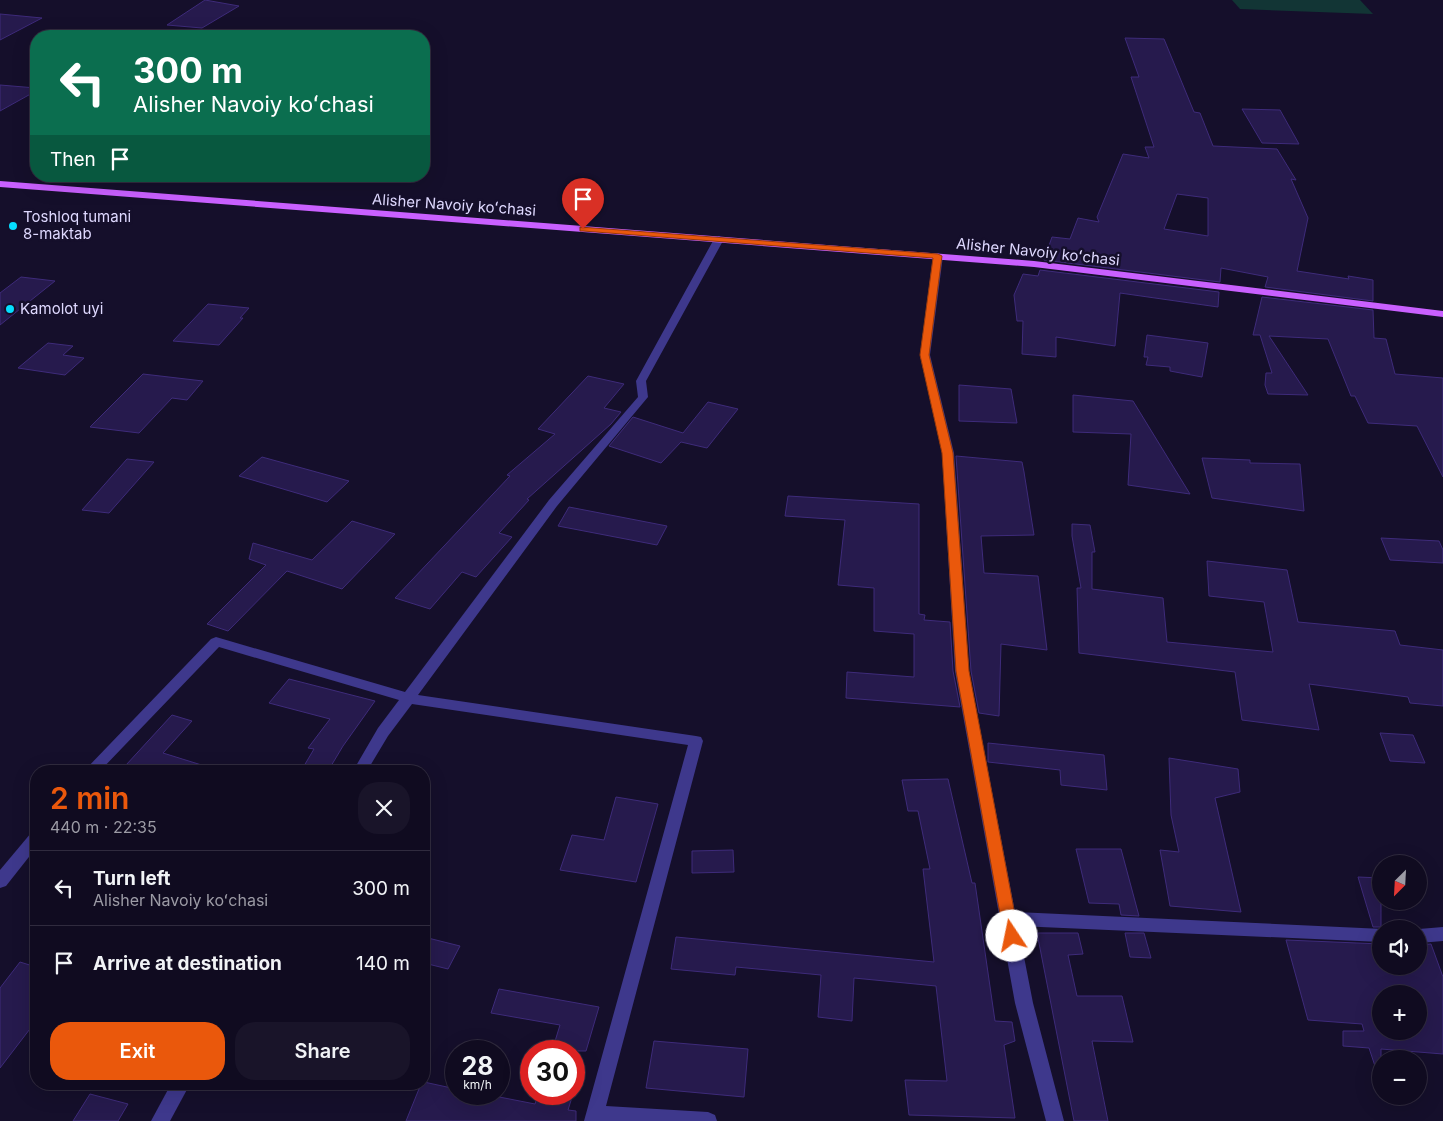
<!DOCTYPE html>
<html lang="en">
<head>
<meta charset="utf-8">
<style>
  body { margin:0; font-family:Inter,sans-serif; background:#191429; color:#f1f3f6; height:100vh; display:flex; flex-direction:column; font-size:19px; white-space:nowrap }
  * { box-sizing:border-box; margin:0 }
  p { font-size:16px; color:#9c9ba5 }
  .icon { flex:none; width:28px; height:28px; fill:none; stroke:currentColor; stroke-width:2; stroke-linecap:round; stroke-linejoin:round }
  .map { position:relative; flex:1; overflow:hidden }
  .side { position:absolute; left:30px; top:765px; width:400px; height:325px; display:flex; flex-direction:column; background:#100b20; border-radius:20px; box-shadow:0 5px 20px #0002,0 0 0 1px #302b3e }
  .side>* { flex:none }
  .top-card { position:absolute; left:30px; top:30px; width:400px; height:152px; border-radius:20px; box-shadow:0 5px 20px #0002,0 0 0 1px #302b3e; background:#0b6e4f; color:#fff; overflow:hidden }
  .needle { width:32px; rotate:204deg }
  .controls { position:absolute; left:1372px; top:855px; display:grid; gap:10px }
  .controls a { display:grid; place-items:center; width:55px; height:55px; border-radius:50%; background:#100b20; box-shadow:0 5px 20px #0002,0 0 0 1px #302b3e; font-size:25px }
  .speed { position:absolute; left:445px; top:1040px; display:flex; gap:10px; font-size:25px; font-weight:700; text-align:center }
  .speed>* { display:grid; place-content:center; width:65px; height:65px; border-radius:50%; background:#100b20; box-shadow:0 5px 20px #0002,0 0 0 1px #302b3e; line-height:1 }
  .speed small { font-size:12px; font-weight:400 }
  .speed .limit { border:8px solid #d22; background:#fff; color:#111 }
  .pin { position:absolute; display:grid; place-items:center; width:42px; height:42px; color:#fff; margin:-51px -21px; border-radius:50% 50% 50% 0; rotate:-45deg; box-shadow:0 0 5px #0007 }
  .pin .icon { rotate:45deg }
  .me { position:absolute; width:55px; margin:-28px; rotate:349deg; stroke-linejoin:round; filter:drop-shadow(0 0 4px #0008) }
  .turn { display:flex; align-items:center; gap:18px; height:105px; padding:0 20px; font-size:22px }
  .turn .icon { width:65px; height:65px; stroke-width:2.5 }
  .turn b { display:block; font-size:35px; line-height:42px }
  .then { display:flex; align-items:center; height:48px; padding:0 20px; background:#0003; gap:10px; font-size:19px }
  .round { display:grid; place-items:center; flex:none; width:52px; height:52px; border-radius:20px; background:#191429 }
  .summary { display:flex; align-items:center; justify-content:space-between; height:85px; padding:0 20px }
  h1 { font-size:30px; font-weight:600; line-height:38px; color:#ea580c }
  .primary-button { display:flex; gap:10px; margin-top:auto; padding:10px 20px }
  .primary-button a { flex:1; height:58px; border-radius:20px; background:#ea580c; color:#fff; font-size:20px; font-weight:600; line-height:58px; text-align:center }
  .primary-button a+a { background:#191429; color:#f1f3f6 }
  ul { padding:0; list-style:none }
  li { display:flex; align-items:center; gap:15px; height:75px; padding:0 20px; border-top:1px solid #302b3e }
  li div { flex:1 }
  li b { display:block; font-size:19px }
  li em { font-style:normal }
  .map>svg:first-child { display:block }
  .green { fill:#123535 }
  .building { fill:#261a4d; stroke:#3e2b7a; fill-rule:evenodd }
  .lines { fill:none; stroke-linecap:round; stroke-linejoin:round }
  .minor { fill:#3e388c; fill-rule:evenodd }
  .primary { fill:#c960ff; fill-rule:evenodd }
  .route { fill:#ea580c; stroke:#983908 }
  .poi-dot { fill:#05ddff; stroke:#150f2b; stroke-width:2 }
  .labels { text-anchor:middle; stroke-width:5; stroke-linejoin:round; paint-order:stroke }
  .far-street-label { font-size:15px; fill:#dfd9ff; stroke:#150f2b }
  .far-poi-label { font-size:15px; fill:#dfd9ff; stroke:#150f2b; text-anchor:start }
</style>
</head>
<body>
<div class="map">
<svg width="1443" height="1121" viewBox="0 0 1443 1121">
  <rect width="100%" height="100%" fill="#150f2b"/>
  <polygon class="green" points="1232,0 1360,0 1373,14 1240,9"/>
  <g class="building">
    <polygon points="205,0 239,6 202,28 167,25"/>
    <polygon points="0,14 42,18 0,40"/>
    <path d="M1125 38 1164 39 1194 112 1200 113 1213 146 1277 149 1296 180 1291 179 1308 218 1297 271 1349 279 1348 276 1373 280V301L1265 287 1268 277 1221 268 1220 282 1044 260 1052 237 1070 239 1078 218 1099 222 1097 217 1123 154 1149 158 1145 147H1154L1131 77H1139ZM1177 194 1208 198V236L1164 229Z"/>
    <polygon points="0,85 36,88 36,91 0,111"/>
    <polygon points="1242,109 1280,110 1299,144 1262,143"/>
    <polygon points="1040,270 1219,292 1218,307 1120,293 1115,346 1056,337 1056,357 1022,354 1023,321 1017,321 1014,295 1023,274 1038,276"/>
    <polygon points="21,277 55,281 0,325 0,293"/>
    <polygon points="1262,297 1373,310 1374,338 1386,339 1395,374 1443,378 1443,477 1417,426 1368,423 1355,396 1351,396 1328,339 1269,336 1308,395 1268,394 1265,385 1266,373 1272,373 1260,335 1253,335"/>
    <polygon points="208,304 249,308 240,318 243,318 219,345 173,341"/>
    <polygon points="1147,335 1208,343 1202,377 1170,371 1170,367 1146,365 1148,357 1144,357"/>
    <polygon points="48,343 73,346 63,355 84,358 65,375 18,368"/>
    <polygon points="143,374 203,381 187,400 172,398 139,433 90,427"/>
    <polygon points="588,376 624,384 604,408 621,412 611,424 527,499 529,500 499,533 512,537 476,577 462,572 430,609 395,598 510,476 507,475 555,434 538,429"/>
    <polygon points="959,385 1011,389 1017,423 959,421"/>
    <polygon points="1073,395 1133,401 1190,494 1128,485 1131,434 1073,432"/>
    <polygon points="708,402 738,409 707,448 681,442 661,463 609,446 633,417 683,433"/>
    <polygon points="956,456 1022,462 1024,472 1034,535 981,536 984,573 1038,576 1047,650 1001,644 999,716 979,713 971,671"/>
    <polygon points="262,457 349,481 327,502 239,476"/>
    <polygon points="1202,458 1250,460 1250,463 1300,464 1304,511 1212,498"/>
    <polygon points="127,459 154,462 109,513 82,510"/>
    <polygon points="788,496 919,504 919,614 925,615 924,620 950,622 953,671 960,707 846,698 847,672 914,677 914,634 874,631 874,588 838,585 845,520 785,516"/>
    <polygon points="569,507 667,526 657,545 558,526"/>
    <polygon points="352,521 395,534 342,589 287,571 228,631 207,624 266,565 249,559 253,543 312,560"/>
    <polygon points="1072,524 1090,525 1095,552 1092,552 1092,589 1163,598 1167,642 1273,652 1264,602 1209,596 1207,561 1287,570 1298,622 1395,631 1400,645 1443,650 1443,706 1410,703 1408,697 1309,684 1319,730 1242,720 1235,672 1079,653 1077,588 1081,588 1072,536"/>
    <polygon points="1381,538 1439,541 1443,550 1443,563 1390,560"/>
    <polygon points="289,679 375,701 343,746 328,771 301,771 314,749 308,748 330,719 269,703"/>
    <polygon points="172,715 192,721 163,753 208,767 208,771 146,771 126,765"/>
    <polygon points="1380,733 1413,735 1425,763 1390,761"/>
    <polygon points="988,743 1104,755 1107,790 1061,785 1060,770 988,762"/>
    <polygon points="1169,758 1238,769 1240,792 1215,798 1241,912 1170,906 1160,850 1179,852 1171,815"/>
    <polygon points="948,779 972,883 975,883 995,1021 1012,1022 1015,1041 1004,1045 1015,1118 909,1115 905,1080 947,1081 936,986 854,978 852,1021 818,1017 821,975 736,967 735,975 671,969 676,937 934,962 923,869 930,869 918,811 908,811 902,780"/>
    <polygon points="616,797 658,804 636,882 560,870 572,835 604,840"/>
    <polygon points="1076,849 1121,849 1139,916 1121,915 1119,904 1089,903"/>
    <polygon points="733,850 734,872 692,873 692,851"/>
    <polygon points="1358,877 1381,878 1381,927 1373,927"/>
    <polygon points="1037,933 1078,933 1083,954 1068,955 1077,996 1122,996 1133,1042 1092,1041 1108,1121 1074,1121"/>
    <polygon points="1125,933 1144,933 1151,958 1130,957"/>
    <polygon points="424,937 460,946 448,969 424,963"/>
    <path d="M1286 940 1381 944V966H1419V945L1431 944 1443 977V1054L1381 1049V1071L1377 1072 1369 1048 1343 1046V1031H1364L1362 1024 1308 1020ZM1381 994H1419V1031H1381Z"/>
    <polygon points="20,962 36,967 36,1021 0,1068 0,988"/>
    <polygon points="499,989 599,1007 586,1051 552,1051 560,1025 491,1013"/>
    <polygon points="654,1041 748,1049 744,1097 646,1088"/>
    <polygon points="424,1082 456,1089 456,1094 484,1094 535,1104 538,1094 573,1094 568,1110 576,1111 576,1121 406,1121 421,1084"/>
    <polygon points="90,1094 128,1104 118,1121 73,1121"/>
  </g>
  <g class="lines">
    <g class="minor">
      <polygon points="719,236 724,239 646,381 648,397 557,506 418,695 696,736 701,737 703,741 606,1106 708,1112 715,1115 717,1121 584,1121 688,745 412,704 388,736 367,771 353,771 378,728 399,700 219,647 100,771 84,771 211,639 216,637 405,692 549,500 638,397 636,381 714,239"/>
      <polygon points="938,253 943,256 930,355 954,453 969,671 1015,912 1383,929 1381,929 1381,942 1018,926 1033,1003 1064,1121 1046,1121 1015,1003 955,671 942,453 920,355 933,256"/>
      <polygon points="36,831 36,848 6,886 0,888 0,870 31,833"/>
      <polygon points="1443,927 1443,941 1419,943 1419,929"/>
      <polygon points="171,1084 190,1084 170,1121 151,1121"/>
    </g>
    <polygon class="primary" points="0,181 1034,261 1443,311 1443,317 1034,267 0,187"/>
  </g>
  <polygon class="route" points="580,227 938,254 942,256 929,355 953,453 969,671 1019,936 1017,941 1012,943 1006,941 1004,936 956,671 942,453 920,355 933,258 583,231 580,231"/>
  <g class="poi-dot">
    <circle cx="13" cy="226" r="5"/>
    <circle cx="10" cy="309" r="5"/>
  </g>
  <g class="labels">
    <g class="far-street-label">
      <text transform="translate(454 205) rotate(4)" y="5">Alisher Navoiy koʻchasi</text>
      <text transform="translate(1038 252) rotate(6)" y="5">Alisher Navoiy koʻchasi</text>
    </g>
    <g class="far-poi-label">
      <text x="23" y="222">Toshloq tumani<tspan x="23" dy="17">8-maktab</tspan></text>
      <text x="20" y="314">Kamolot uyi</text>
    </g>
  </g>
</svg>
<div class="controls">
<a><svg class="needle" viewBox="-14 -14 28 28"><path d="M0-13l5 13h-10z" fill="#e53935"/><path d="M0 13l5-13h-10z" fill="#9c9ba5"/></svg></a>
<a><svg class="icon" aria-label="sound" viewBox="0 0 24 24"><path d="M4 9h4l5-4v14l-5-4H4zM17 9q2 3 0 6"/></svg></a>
<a>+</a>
<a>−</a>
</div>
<div class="speed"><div>28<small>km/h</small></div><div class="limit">30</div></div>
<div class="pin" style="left:583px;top:229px;background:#d93025"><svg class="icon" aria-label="arrive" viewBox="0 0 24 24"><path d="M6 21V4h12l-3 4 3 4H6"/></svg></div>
<svg class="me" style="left:1012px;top:936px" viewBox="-20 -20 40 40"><circle r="19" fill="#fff"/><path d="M0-13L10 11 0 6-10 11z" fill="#ea580c"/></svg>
<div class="top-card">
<div class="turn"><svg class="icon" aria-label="left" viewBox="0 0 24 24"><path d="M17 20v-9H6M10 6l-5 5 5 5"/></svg><div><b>300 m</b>Alisher Navoiy koʻchasi</div></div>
<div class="then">Then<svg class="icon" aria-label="arrive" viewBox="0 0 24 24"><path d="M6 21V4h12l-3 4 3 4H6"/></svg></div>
</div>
<section class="side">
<div class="summary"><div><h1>2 min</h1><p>440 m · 22:35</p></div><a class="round"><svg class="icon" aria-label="close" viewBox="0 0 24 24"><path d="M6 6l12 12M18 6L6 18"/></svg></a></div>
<ul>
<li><svg class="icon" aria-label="left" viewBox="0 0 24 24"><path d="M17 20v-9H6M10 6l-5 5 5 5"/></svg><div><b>Turn left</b><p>Alisher Navoiy koʻchasi</p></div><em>300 m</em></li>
<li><svg class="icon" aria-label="arrive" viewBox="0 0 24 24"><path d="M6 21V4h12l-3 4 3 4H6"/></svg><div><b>Arrive at destination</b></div><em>140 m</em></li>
</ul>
<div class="primary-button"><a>Exit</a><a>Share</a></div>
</section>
</div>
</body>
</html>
